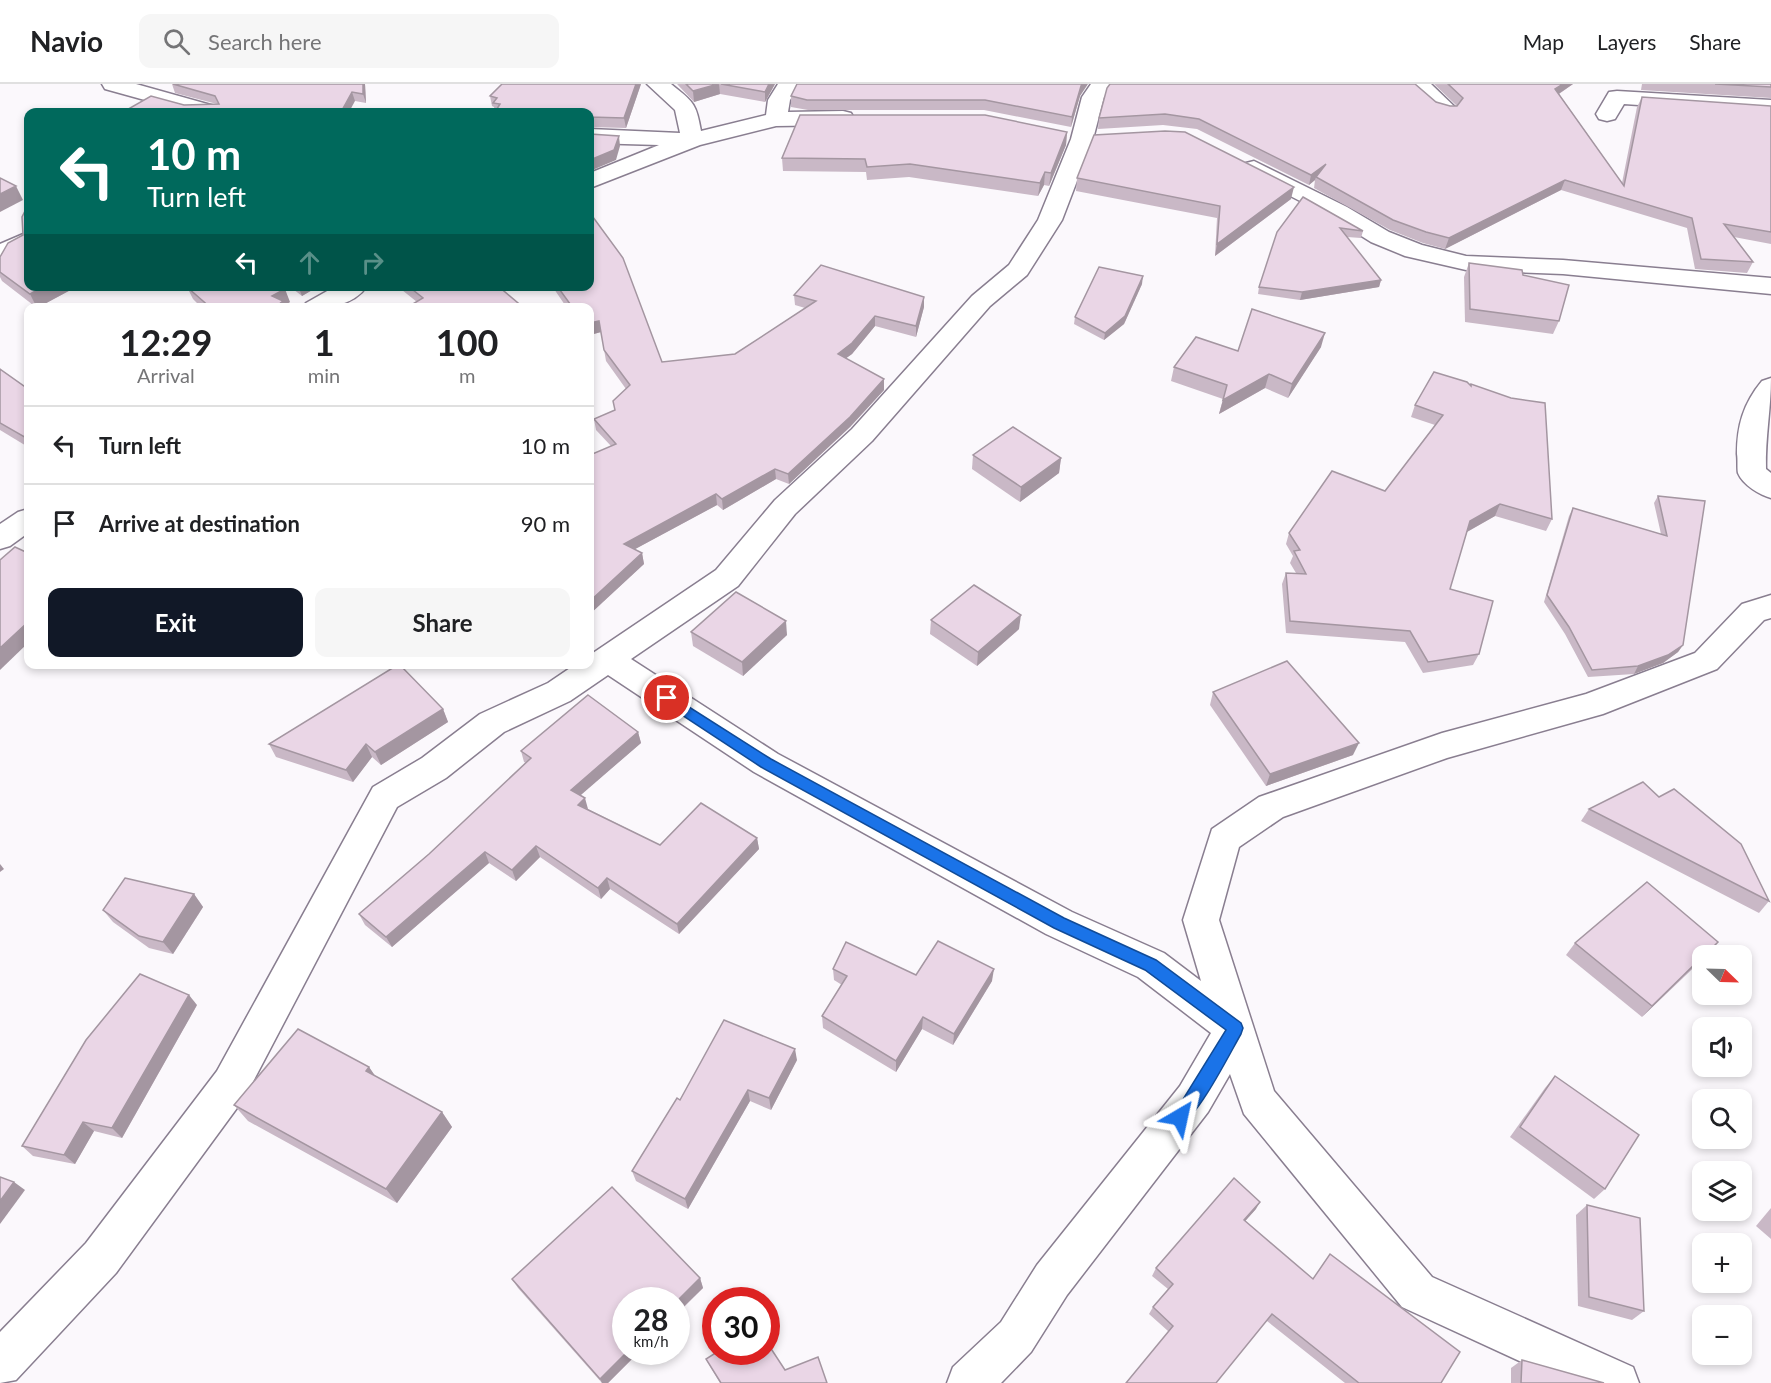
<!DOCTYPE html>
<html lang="en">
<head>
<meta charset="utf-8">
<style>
  body { margin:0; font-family:Lato,sans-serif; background:#f6f6f6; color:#202124; height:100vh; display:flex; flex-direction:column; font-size:22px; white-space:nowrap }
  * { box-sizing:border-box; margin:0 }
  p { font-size:20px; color:#757577 }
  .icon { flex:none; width:33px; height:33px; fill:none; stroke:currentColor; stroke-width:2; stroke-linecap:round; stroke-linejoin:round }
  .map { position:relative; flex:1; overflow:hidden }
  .sheet { position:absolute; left:24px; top:219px; width:570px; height:366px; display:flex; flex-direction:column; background:#fff; border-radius:12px; box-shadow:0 3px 9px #0003 }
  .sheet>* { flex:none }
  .top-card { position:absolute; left:24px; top:24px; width:570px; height:183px; border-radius:12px; box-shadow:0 3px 9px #0003; background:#00695c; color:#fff; overflow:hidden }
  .needle { width:39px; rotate:113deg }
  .controls { position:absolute; left:1692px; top:861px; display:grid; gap:12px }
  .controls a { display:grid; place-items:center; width:60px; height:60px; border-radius:12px; background:#fff; box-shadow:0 3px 9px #0003; font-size:30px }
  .speed { position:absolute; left:612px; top:1203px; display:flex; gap:12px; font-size:30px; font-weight:700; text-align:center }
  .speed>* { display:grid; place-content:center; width:78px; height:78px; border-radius:50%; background:#fff; box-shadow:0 3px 9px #0003; line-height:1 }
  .speed small { font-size:15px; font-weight:400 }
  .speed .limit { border:9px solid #d22; background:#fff; color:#111 }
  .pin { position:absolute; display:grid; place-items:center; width:51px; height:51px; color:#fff; margin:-26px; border:3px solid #fff; border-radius:50%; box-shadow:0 2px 6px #0007 }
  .me { position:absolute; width:66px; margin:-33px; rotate:36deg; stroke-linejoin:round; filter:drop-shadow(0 0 4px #0008) }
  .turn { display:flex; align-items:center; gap:21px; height:126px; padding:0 24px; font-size:27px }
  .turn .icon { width:78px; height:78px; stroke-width:2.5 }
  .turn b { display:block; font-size:42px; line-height:51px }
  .lanes { display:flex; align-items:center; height:57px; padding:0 24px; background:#0003; justify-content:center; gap:30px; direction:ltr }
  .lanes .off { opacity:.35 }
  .eta { display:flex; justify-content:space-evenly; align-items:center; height:102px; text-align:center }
  .eta b { font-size:36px; font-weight:700; line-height:42px }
  .primary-button { display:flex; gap:12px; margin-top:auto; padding:12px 24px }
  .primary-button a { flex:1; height:69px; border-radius:12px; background:#111827; color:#fff; font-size:24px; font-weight:700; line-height:69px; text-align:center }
  .primary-button a+a { background:#f6f6f6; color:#202124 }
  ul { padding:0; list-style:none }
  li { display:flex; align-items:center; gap:18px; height:78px; padding:0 24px; border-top:2px solid #e0e0e0 }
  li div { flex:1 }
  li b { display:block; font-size:22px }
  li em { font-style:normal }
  header { display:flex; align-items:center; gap:36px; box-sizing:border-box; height:84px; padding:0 30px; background:#fff; border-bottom:2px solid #e0e0e0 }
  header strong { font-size:28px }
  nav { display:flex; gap:33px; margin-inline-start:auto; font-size:21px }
  .search { width:420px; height:54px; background:#f6f6f6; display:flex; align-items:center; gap:15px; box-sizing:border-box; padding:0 21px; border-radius:12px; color:#757577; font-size:22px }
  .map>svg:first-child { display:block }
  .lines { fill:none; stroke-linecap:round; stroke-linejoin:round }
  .minor-casing { stroke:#897e90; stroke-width:3 }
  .minor { fill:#fff; fill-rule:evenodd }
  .wall { fill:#c9b8c6 }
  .shaded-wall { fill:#a496a1 }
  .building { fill:#ead6e6; stroke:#a496a1; stroke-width:1.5 }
  .route { fill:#1a73e8; stroke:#114b97; stroke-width:1.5 }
</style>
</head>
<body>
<header>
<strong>Navio</strong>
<div class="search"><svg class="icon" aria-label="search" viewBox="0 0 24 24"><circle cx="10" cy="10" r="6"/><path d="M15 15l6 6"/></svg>Search here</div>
<nav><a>Map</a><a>Layers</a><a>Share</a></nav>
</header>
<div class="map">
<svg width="1771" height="1299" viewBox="0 0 1771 1299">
  <rect width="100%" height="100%" fill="#fbf8fc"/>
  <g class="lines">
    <g class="minor-casing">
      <g id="minor">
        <polygon points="102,0 136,0 218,23 221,28 188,28 105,5"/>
        <path d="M647 0H671C693 18 696 18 701 47L766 31 768 16 778 0H800L790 16 788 28 843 27 851 29 854 34 851 39 843 41 776 42 700 61 590 104V89L659 61 590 59V45L680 49 675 26Z"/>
        <polygon points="1091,0 1113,0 1104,13 1093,55 1062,136 1027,191 990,222 872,357 795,430 738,502 631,575 778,670 1072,828 1164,869 1201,897 1183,836 1212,745 1259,713 1442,649 1586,610 1695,569 1742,520 1771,511 1771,534 1764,536 1717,585 1603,630 1447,674 1283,733 1239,763 1219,836 1274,1007 1432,1193 1633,1283 1639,1299 1567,1299 1402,1223 1244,1030 1230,990 1208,1028 1067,1211 1031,1268 1001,1299 947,1299 953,1283 1001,1238 1037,1181 1180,1002 1211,949 1138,893 1046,850 754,688 608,591 570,617 504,648 446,694 397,723 245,1013 116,1189 16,1296 0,1299 0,1248 86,1159 217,987 373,703 422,674 480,630 548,599 576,580 590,580 590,571 716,486 775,416 852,345 972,212 1009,181 1038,136 1071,55 1082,13"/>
        <path d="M1407 0H1431L1457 25 1454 30C1436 34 1417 14 1407 0Z"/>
        <polygon points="1617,7 1771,16 1771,30 1624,20 1615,35 1607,37 1599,35 1596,30 1609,8"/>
        <polygon points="1254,77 1347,123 1389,148 1422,161 1466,172 1563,176 1771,194 1771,210 1563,190 1466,186 1405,172 1371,158 1331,133 1246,89 1243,84 1246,79"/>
        <polygon points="28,148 28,164 0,176 0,160"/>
        <path d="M336 202H367C353 223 325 224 303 224L306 219Z"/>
        <path d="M1771 294C1771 325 1765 354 1766 385L1771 389V414C1760 411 1743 401 1738 389 1737 384 1738 376 1737 370 1737 342 1743 320 1762 297Z"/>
        <polygon points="28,425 28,449 10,462 0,465 0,440 18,428"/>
      </g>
    </g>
    <use href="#minor" class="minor"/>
  </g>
  <g class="wall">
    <polygon points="172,0 365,0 366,19 355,17 217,20 175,9"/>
    <polygon points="641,0 626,44 590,43 590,28 495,28 494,23 492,22 490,12"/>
    <polygon points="677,0 775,0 765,18 720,10 694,18"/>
    <polygon points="1434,0 1573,0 1559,10 1622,99 1637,23 1642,13 1771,22 1771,160 1734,153 1753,178 1747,189 1695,185 1687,144 1561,106 1445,165 1423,159 1390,146 1314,104 1315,96 1309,101 1197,45 1163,41 1098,45 1099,34 1417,3 1436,18 1450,22 1457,22"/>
    <polygon points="1642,0 1771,0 1771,14 1641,6"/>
    <polygon points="791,12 1080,12 1071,43 984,26 808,26 791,23"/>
    <polygon points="1067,48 1066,61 1049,102 1044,101 1038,112 909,93 867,96 866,88 783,87 782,74"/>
    <polygon points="1077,94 1291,115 1215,172 1217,134 1076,107"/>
    <polygon points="1303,113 1363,147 1361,154 1347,153 1381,196 1379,203 1300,216 1258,210 1259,203"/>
    <polygon points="23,151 28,202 78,202 37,224 2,197 0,193 0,173"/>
    <polygon points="1469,179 1523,191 1559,237 1553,250 1465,238 1464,193"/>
    <polygon points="1142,200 1124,240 1104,256 1074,240 1075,233"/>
    <polygon points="289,202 319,202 302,212"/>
    <polygon points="397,202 498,202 417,218"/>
    <polygon points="552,202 590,202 662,278 735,270 805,224 795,221 794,211 924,223 916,253 875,242 852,270 846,274 884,306 850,343 789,400 776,395 723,426 717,421 635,465 642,469 644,480 590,530 611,362 596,346 594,335 615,326 626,305 606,277 601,248 590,251 590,224 567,224"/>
    <polygon points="187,203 290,218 285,221 286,224 202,224 193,215"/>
    <polygon points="1321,263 1288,314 1265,304 1219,330 1223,315 1171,297 1174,283 1238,267"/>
    <polygon points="0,285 28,305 28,363 0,346"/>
    <polygon points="1434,288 1552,435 1546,447 1495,432 1467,448 1450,505 1479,570 1473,581 1423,589 1405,558 1286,549 1282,500 1286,489 1296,489 1290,479 1293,472 1286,460 1289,449 1385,407 1435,341 1411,333 1415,321"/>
    <polygon points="973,371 1061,374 1059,389 1020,418 972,385"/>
    <polygon points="1658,412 1705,417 1683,561 1678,568 1663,579 1634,590 1588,593 1565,550 1544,518 1569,432 1573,424 1661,450 1654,419"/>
    <polygon points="931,536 1019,545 977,582 930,550"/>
    <polygon points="691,548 787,551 743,592 693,562"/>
    <polygon points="1213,608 1353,671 1266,702 1210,621"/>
    <polygon points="443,625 448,638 381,681 372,673 353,698 276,673 269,660"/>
    <polygon points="638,648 641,659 580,711 588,725 660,761 757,754 759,765 679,850 610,805 601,815 540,773 516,797 489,779 392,863 365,841 359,830 429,770 526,679 524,678 521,667"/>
    <polygon points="1659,713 1769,817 1759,829 1581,737 1589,725"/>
    <polygon points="194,810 203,823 173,870 149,864 113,838 103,826"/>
    <polygon points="1575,859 1706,872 1642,933 1566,871"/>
    <polygon points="833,885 916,891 992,897 953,961 922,945 896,988 823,944 822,932 842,901 834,896"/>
    <polygon points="197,921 122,1054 94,1047 75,1080 33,1072 22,1062"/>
    <polygon points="797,976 771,1026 750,1017 688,1125 636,1097 632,1087 680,1016"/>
    <polygon points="369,983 375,992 442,1028 452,1043 397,1119 248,1037 234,1021"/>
    <polygon points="1555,992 1605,1105 1594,1115 1510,1053 1545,1004"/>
    <polygon points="1587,1121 1644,1227 1632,1236 1578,1222 1576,1131"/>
    <polygon points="1771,1124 1771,1155 1756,1142"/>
    <polygon points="1256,1125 1245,1137 1313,1195 1441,1299 1345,1299 1267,1237 1168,1247 1149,1230 1153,1223 1168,1205 1152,1192 1156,1184"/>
    <polygon points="700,1194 703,1204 608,1299 602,1299 518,1204 512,1195"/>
    <polygon points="706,1275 785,1286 827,1299 720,1299 708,1279"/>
    <polygon points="1522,1276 1604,1299 1511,1299 1511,1284"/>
  </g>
  <g class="shaded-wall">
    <polygon points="363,0 365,0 366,19 363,10"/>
    <polygon points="636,0 641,0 626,44 624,34"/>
    <polygon points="719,0 720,10 694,18 693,7"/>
    <polygon points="769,0 775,0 765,18 765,8"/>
    <polygon points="1082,0 1088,0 1080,12 1071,43 1072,33 1081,2"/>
    <polygon points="1563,0 1573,0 1551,15 1555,5"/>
    <polygon points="352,8 355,17 349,28 341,28"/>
    <polygon points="1067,48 1066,61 1049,102 1051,89"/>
    <polygon points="619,52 620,62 616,76 590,87 590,76"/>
    <polygon points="1326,80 1316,93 1315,96 1309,101 1311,91"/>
    <polygon points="1045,88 1044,101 1038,112 1040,99"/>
    <polygon points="1565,96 1561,106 1445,165 1449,154"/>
    <polygon points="16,102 23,116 0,128 0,110"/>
    <polygon points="1294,103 1291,115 1215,172 1217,160"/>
    <polygon points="1143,192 1142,200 1124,240 1104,256 1105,249"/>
    <polygon points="1381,196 1379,203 1300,216 1302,208"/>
    <polygon points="45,202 78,202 37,224 30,210"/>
    <polygon points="298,202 319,202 302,212"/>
    <polygon points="285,205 290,218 285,221 286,224 274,224 272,212"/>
    <polygon points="924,213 924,223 916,253 916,242"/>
    <polygon points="875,232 875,242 852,270 838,280 838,270"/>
    <polygon points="599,237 601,248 590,251 590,239"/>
    <polygon points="1325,249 1321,263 1288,314 1292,300"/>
    <polygon points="1269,290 1265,304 1219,330 1223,316"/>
    <polygon points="884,295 884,306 850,343 789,400 788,390"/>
    <polygon points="1061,374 1059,389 1020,418 1021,403"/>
    <polygon points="775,385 776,395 723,426 722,415"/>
    <polygon points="716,410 717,421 626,470 624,460"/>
    <polygon points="1500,420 1495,432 1465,449 1470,437"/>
    <polygon points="642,469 644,480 590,530 590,517"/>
    <polygon points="1021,531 1019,545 977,582 978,568"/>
    <polygon points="786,537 787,551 743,592 742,578"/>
    <polygon points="28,538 28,559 0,586 0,564"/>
    <polygon points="1683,561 1678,568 1663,579 1634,590 1638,582"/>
    <polygon points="443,625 448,638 381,681 375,668"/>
    <polygon points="638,648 641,659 574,717 571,706"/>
    <polygon points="1359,659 1353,671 1266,702 1270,690"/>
    <polygon points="366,660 372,673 353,698 346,686"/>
    <polygon points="585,714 588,725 578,721"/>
    <polygon points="757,754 759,765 679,850 677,840"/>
    <polygon points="536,762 540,773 516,797 512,786"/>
    <polygon points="485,768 489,779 392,863 386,853"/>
    <polygon points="0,780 4,785 0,788"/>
    <polygon points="607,794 610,805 601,815 598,804"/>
    <polygon points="194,810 203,823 173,870 163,858"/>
    <polygon points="1702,873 1702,874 1642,933 1652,922"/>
    <polygon points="994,885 992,897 953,961 954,950"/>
    <polygon points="189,911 197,921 122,1054 112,1044"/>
    <polygon points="923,933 922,945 896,988 896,977"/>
    <polygon points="795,965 797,976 771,1026 769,1014"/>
    <polygon points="369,983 380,999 366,987"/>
    <polygon points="748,1006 750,1017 688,1125 685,1115"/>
    <polygon points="442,1028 452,1043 397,1119 386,1105"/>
    <polygon points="83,1038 94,1047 75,1080 64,1071"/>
    <polygon points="14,1098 25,1106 0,1140 0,1117"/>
    <polygon points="1260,1118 1256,1125 1239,1144 1244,1136"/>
    <polygon points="700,1194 703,1204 676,1230 676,1218"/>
    <polygon points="627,1268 639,1268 608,1299 602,1299 600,1295"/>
  </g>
  <g class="building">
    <polygon points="173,0 363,0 363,10 352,8 341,28 123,28 151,12 184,21 219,20 215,12"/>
    <polygon points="502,0 636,0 624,34 590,33 590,28 495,28 500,20 493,19 497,14 490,12"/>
    <polygon points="686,0 718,0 693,7"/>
    <polygon points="721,0 769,0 765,8"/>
    <polygon points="797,0 1082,0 1081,2 1072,33 985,16 807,16 791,12"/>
    <polygon points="1110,0 1415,0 1436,18 1450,22 1457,22 1463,14 1448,0 1563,0 1555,5 1624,102 1642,13 1771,22 1771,148 1724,140 1753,178 1701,175 1692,134 1565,96 1449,154 1426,148 1393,136 1316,93 1326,80 1311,91 1199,35 1165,30 1099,34 1107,4"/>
    <polygon points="1715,0 1771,0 1771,3"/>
    <polygon points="800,31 985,31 1067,48 1051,89 1045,88 1040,99 910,80 867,83 865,75 782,74"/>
    <polygon points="1165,47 1185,48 1294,103 1217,160 1220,122 1077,94 1094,51"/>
    <polygon points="590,50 619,52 614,66 590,76"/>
    <polygon points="0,94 16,102 0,110"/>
    <polygon points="1303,113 1363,147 1340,144 1381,196 1302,208 1259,203 1277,148"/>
    <polygon points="28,121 28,202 45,202 30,210 0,188 0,173 8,159 23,151 22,133"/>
    <polygon points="590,129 623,174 662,278 735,270 816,217 794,211 821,181 924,213 916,242 875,232 852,259 838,270 884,295 850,333 788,390 775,385 722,415 716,410 624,460 642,469 590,517 590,371 616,360 594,335 615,326 613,317 630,301 604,266 599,237 590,239 590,224 573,224 557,202 590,202"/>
    <polygon points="1469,179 1522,186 1523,191 1569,201 1559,237 1470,225"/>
    <polygon points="1099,183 1143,192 1125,232 1105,249 1075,233"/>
    <polygon points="279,202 285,205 272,212 283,217 274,224 211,224 187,203"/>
    <polygon points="408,202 498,202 524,224 406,224 423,214"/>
    <polygon points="1252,225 1325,249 1292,300 1269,290 1223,316 1227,301 1174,283 1196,253 1238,267"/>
    <polygon points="0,285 28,305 28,355 0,339"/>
    <polygon points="1434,288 1467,298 1471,302 1471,300 1511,314 1545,319 1552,435 1500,420 1470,437 1450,505 1493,517 1479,570 1428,578 1410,547 1290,537 1286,489 1306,490 1294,467 1300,466 1289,449 1332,387 1385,407 1443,331 1415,321"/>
    <polygon points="1013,343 1061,374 1021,403 973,371"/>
    <polygon points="1658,412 1705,417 1683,561 1668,571 1638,582 1592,586 1569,543 1547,511 1573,424 1667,452"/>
    <polygon points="15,463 28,469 28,538 0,564 0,476"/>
    <polygon points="974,501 1021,531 978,568 931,536"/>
    <polygon points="736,508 786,537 742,578 691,548"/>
    <polygon points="1287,577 1359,659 1270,690 1213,608"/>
    <polygon points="399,580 443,625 375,668 366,660 346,686 269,660"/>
    <polygon points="588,611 638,648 571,706 585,714 578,721 660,761 701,719 757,754 677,840 607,794 598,804 536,762 512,786 485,768 386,853 359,830 429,770 531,674 521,667"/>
    <polygon points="1643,698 1659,713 1674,705 1741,760 1769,817 1589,725"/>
    <polygon points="125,794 194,810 163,858 139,852 103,826"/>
    <polygon points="1647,798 1718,858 1704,872 1702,872 1702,873 1652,922 1575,859"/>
    <polygon points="938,857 994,885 954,950 923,933 896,977 822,932 847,892 833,885 846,858 916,891"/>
    <polygon points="140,890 189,911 112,1044 83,1038 64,1071 22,1062 86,956"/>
    <polygon points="724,936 795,965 769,1014 748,1006 685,1115 632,1087 677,1014 680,1016"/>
    <polygon points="298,945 369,983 366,987 442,1028 386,1105 234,1021"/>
    <polygon points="1555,992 1639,1051 1605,1105 1520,1043"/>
    <polygon points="0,1093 14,1098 0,1117"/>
    <polygon points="1234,1094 1260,1118 1244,1136 1313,1195 1330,1170 1460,1268 1441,1299 1359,1299 1272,1230 1216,1299 1126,1299 1173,1242 1153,1223 1173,1200 1156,1184"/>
    <polygon points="612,1103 700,1194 676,1218 676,1216 626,1216 626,1268 627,1268 600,1295 512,1195"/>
    <polygon points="1587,1121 1640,1134 1644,1227 1589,1213"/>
    <polygon points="766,1257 785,1286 818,1273 827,1299 721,1299 706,1275 717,1268 766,1268"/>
    <polygon points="1522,1276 1604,1299 1521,1299"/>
  </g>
  <path class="route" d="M667 609 771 675 1064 834 1156 876 1241 939 1243 944 1241 950C1230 969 1198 1033 1180 1041L1174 1038 1172 1033 1226 946 1145 886 1054 844 761 683 662 618 660 614Z"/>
</svg>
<div class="controls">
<a><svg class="needle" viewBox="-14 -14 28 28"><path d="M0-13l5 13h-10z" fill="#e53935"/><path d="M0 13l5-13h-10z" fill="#757577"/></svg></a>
<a><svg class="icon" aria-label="sound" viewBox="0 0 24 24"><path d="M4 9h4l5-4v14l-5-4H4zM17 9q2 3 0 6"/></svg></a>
<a><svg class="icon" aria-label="search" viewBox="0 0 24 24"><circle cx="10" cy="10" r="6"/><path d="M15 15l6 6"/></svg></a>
<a><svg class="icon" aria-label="layers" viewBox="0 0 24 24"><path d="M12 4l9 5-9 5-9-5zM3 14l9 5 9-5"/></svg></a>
<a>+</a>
<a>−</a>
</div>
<div class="speed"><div>28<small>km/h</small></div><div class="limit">30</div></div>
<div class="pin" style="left:667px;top:614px;background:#d93025"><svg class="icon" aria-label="arrive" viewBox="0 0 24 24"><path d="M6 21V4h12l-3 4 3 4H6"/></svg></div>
<svg class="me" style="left:1180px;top:1033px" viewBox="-20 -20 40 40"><path d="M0-17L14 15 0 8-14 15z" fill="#1a73e8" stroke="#fff" stroke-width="4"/></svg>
<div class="top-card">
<div class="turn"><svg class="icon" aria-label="left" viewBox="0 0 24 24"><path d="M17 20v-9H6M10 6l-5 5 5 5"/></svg><div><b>10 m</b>Turn left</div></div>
<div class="lanes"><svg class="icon" aria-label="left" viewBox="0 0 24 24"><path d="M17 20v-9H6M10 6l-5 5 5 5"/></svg><svg class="icon off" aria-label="ahead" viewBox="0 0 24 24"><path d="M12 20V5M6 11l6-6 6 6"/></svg><svg class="icon off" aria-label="right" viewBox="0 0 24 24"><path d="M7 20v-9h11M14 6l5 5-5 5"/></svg></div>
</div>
<section class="sheet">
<div class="eta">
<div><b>12:29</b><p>Arrival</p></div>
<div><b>1</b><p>min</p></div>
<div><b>100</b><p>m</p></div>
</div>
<ul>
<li><svg class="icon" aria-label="left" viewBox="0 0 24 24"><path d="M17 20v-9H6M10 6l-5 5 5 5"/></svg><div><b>Turn left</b></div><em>10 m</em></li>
<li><svg class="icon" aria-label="arrive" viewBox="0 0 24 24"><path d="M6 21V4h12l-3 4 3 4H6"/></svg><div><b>Arrive at destination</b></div><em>90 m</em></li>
</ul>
<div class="primary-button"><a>Exit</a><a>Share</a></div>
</section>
</div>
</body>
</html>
